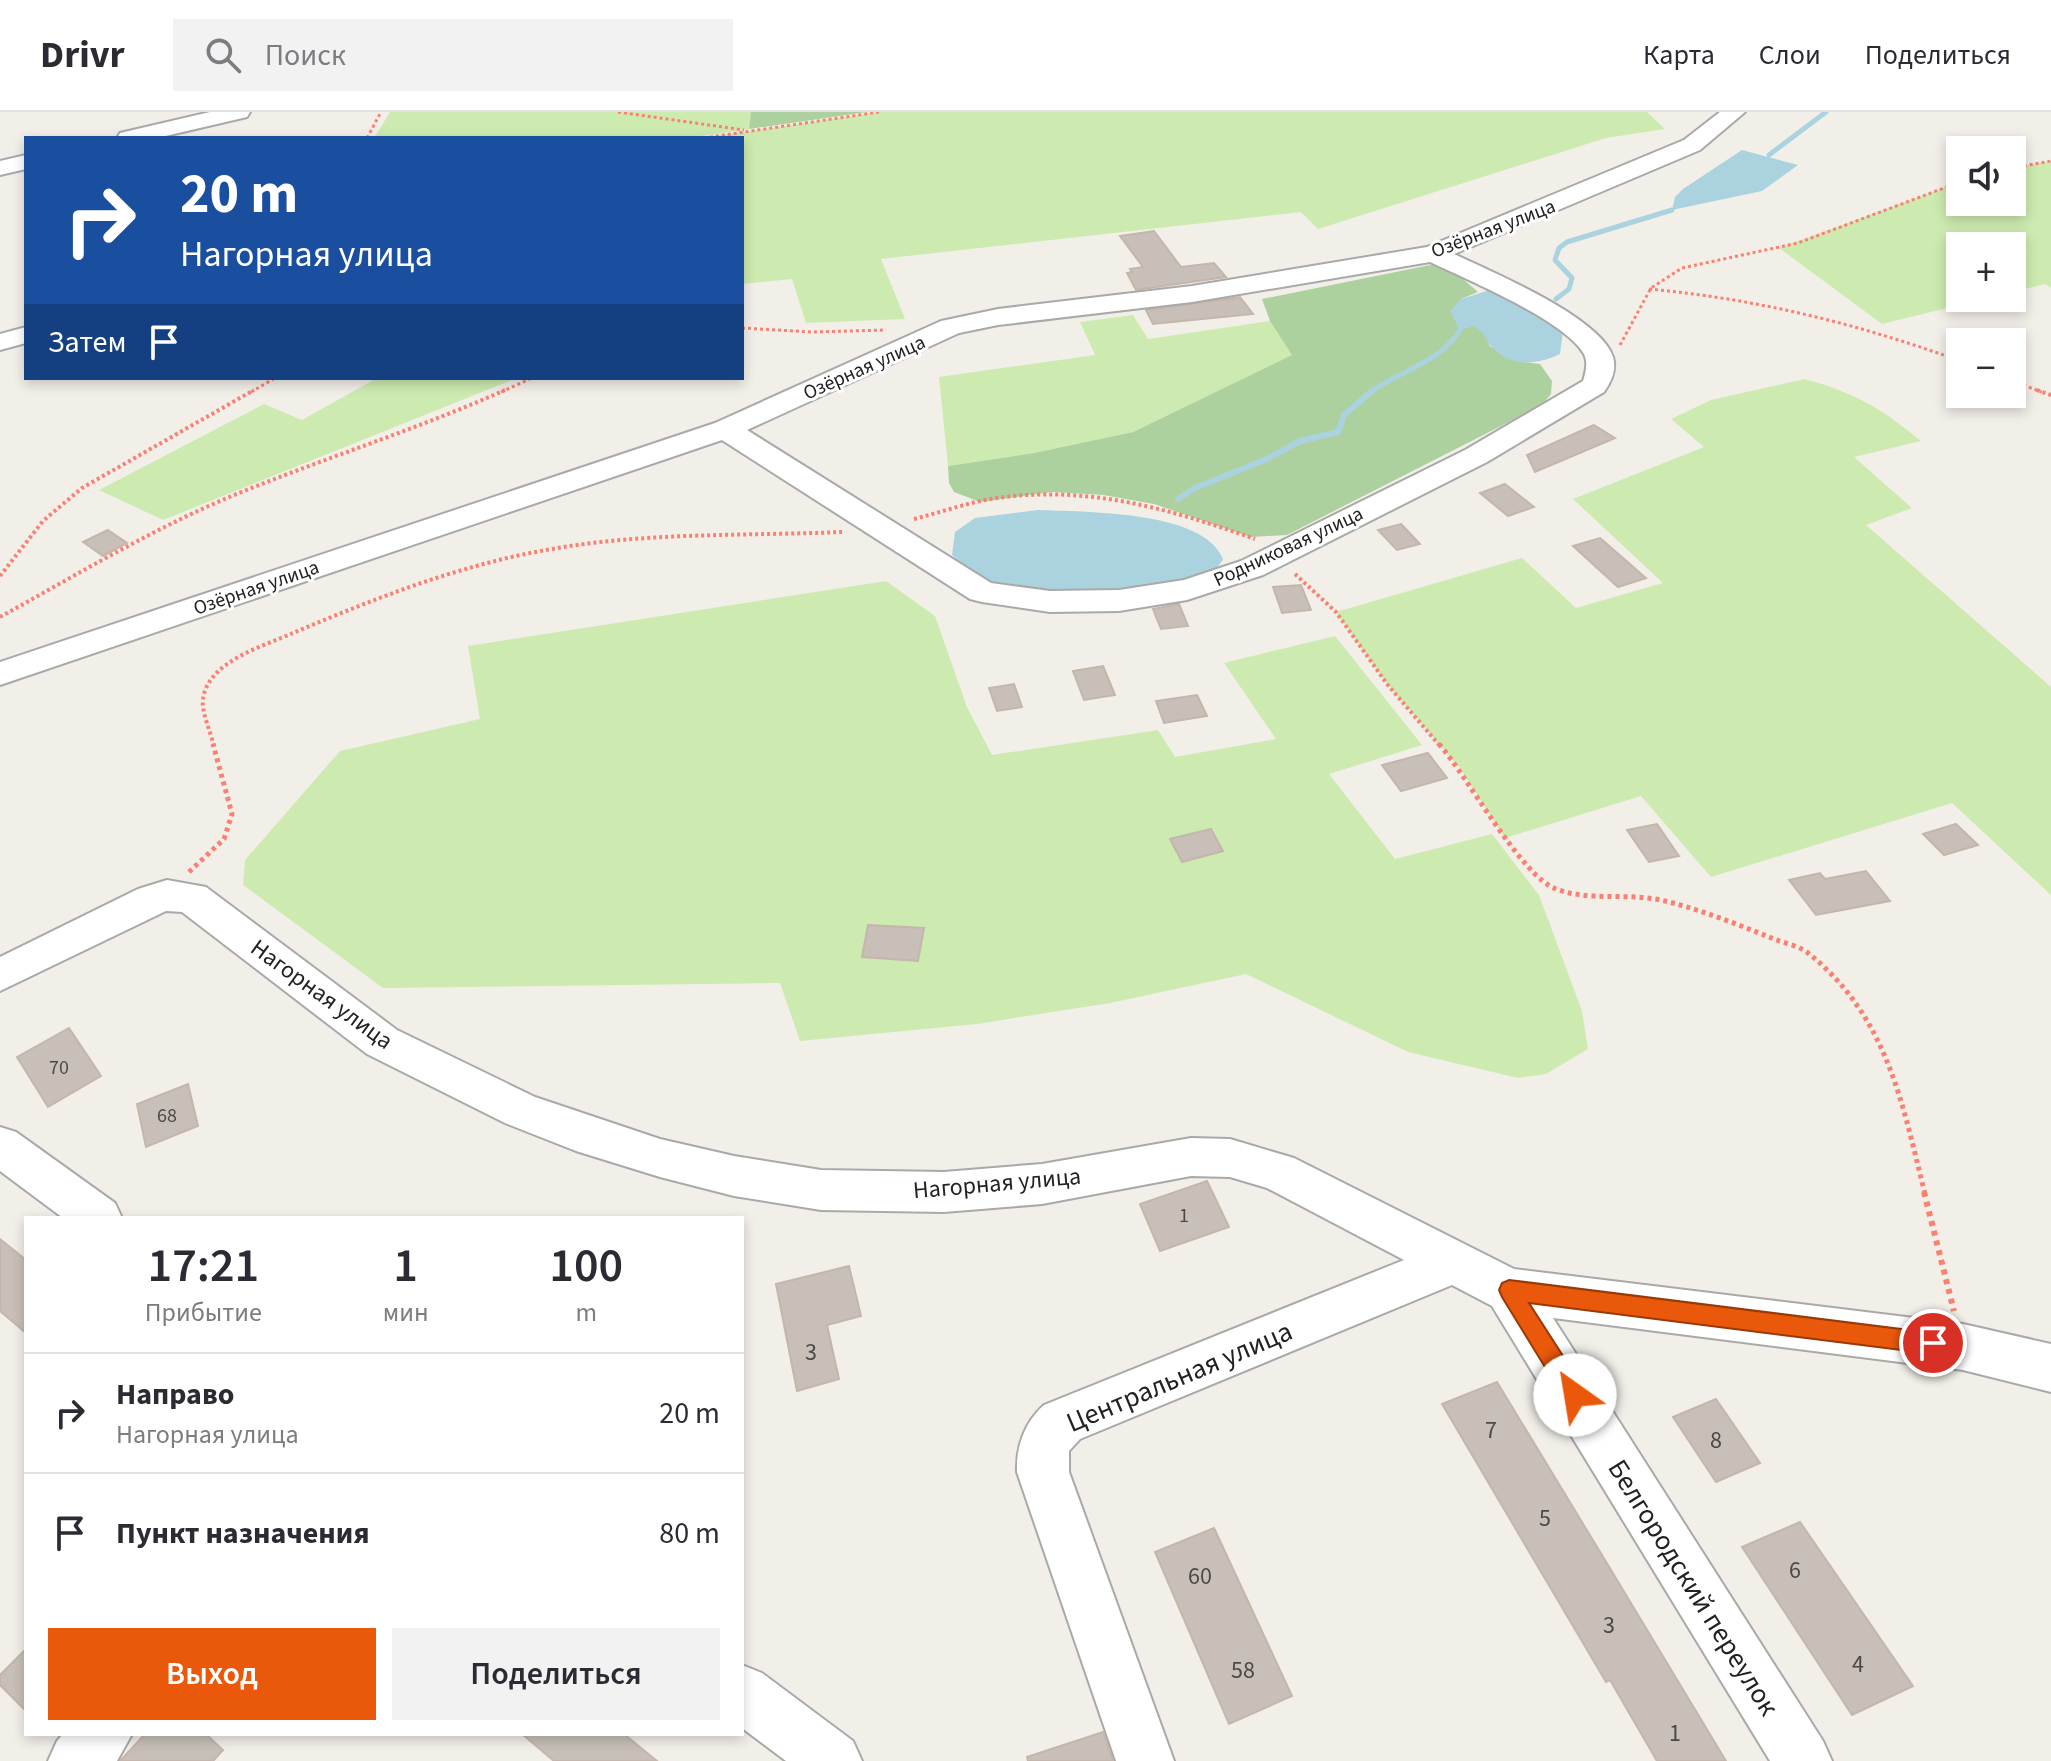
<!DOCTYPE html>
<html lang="ru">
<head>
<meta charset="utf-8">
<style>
  body { margin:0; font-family:"Source Sans 3",sans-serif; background:#f2f2f3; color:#2b2b33; height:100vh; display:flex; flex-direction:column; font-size:30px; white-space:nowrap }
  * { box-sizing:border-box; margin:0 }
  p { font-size:26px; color:#7c7c81 }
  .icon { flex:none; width:44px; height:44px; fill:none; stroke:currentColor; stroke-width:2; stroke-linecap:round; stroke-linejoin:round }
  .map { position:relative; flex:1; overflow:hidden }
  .sheet { position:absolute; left:24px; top:1104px; width:720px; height:520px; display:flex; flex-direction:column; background:#fff; border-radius:0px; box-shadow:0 4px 12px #0003 }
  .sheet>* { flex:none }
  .top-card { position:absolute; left:24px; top:24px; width:720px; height:244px; border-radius:0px; box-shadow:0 4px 12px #0003; background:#1a4fa0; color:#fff; overflow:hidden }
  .buttons { position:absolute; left:1946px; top:24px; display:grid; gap:16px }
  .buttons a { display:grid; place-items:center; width:80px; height:80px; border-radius:0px; background:#fff; box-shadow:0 4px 12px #0003; font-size:40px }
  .pin { position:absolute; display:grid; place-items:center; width:68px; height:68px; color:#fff; margin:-34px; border:4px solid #fff; border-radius:50%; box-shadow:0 2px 8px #0007 }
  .me { position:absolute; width:88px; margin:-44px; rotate:328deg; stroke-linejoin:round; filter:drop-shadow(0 0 6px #0008) }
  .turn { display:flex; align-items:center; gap:28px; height:168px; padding:0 24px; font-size:36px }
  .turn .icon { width:104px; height:104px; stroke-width:2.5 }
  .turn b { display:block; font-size:56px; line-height:68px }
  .then { display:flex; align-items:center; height:76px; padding:0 24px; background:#0003; gap:16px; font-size:30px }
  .eta { display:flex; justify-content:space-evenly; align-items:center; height:136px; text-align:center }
  .eta b { font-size:48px; font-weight:600; line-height:56px }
  .button { display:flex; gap:16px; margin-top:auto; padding:16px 24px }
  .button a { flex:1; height:92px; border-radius:0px; background:#ea580c; color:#fff; font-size:32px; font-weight:600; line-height:92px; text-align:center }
  .button a+a { background:#f2f2f3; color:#2b2b33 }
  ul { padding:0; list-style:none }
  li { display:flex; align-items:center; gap:24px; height:120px; padding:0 24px; border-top:2px solid #e1e1e2 }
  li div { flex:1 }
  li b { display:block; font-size:30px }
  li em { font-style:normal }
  header { display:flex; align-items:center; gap:48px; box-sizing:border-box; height:112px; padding:0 40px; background:#fff; border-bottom:2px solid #e1e1e2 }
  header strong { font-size:38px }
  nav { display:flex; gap:44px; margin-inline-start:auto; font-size:28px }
  .search { width:560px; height:72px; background:#f2f2f3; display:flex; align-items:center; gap:20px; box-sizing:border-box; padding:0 28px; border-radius:0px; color:#7c7c81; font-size:30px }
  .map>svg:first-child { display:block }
  .grass { fill:#cdebb0 }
  .forest { fill:#add19e }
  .water { fill:#aad3df }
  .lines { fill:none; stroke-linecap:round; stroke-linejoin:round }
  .stream-far1 { stroke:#aad3df; stroke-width:5 }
  .stream { stroke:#aad3df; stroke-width:6 }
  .building { fill:#c7bfb8; stroke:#c4b6ab; stroke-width:2 }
  .minor-casing { stroke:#a9a9a9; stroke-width:4 }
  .path-far3 { stroke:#fa8072; stroke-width:3; stroke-dasharray:3 3; stroke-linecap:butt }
  .path-far2 { stroke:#fa8072; stroke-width:4; stroke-dasharray:3 3; stroke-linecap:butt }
  .path-far1 { stroke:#fa8072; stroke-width:5; stroke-dasharray:4 4; stroke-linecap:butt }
  .path { stroke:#fa8072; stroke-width:6; stroke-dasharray:5 5; stroke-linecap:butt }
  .minor { fill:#fff; fill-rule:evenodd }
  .route { fill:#ea580c; stroke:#983908; stroke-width:2 }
  .labels { text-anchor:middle; stroke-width:6; stroke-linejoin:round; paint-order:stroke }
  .far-street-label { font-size:20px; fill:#222; stroke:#fff }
  .number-label { font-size:20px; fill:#4b4948 }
  .street-label { font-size:24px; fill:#222; stroke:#fff }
  .near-number-label { font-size:24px; fill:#4b4948 }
  .near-street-label { font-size:28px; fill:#222; stroke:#fff }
</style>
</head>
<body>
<header>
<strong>Drivr</strong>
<div class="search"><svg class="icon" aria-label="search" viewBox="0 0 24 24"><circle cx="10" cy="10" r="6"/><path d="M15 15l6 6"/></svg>Поиск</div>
<nav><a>Карта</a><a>Слои</a><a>Поделиться</a></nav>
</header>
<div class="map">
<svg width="2051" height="1649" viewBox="0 0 2051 1649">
  <rect width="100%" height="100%" fill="#f2efe9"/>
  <g class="grass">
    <polygon points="390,0 751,0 749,17 701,24 374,26"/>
    <polygon points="879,0 1647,0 1665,17 1606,26 1318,117 1301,100 881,147 905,207 806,211 792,167 742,172 742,26 704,26"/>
    <polygon points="2051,49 2051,176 2045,172 2012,180 2012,134 1960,134 1960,186 1988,186 1882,212 1779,136 1960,70 1960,90 2012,90 2012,56"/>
    <polygon points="1133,203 1148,227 1270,209 1293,243 1133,320 1034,341 948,354 939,265 1095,243 1080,210"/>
    <polygon points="377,266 517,266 163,408 99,378 264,292 302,308"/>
    <path d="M1805 267C1855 281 1881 296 1921 329L1854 345 1912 396 1866 413 2051 575V783L1952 691 1711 765 1641 684 1505 726 1460 656 1387 572 1336 500 1522 446 1576 496 1663 471 1573 387 1704 335 1671 307 1711 288Z"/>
    <polygon points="886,469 935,504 967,595 992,643 1158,618 1175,645 1276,627 1224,551 1335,524 1422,633 1329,662 1395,747 1492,722 1539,783 1582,899 1588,937 1546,962 1518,966 1408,940 1246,862 1110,891 977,912 800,929 780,871 383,876 243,773 245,748 340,639 480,607 468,534"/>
  </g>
  <g class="forest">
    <polygon points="751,0 867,0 749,17"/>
    <polygon points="1435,152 1456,161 1478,180 1461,187 1474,213 1487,222 1490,234 1516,249 1540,252 1552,269 1551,282 1542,293 1287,423 1250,425 1154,392 1103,383 1052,380 980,390 954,380 949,371 948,354 1034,341 1133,320 1292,243 1270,209 1262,187"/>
  </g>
  <g class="water">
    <polygon points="1742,38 1798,53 1762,79 1672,98 1675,85 1683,77"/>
    <path d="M1487 179 1498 180 1563 219 1560 242C1540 252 1512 256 1494 237 1486 229 1485 221 1474 214L1460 218 1450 199 1461 187Z"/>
    <path d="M1038 398C1083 400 1204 398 1223 447 1220 452 1216 458 1211 461 1177 481 1042 486 1004 475 983 469 969 458 952 443L955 420 975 406Z"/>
  </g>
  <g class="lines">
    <g class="stream-far1">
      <polyline points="1769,43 1826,0"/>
      <polyline points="1556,187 1569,177 1572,166 1555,148 1559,136 1567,130 1672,98"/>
      <path d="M1370 280C1400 259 1441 250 1460 218"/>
    </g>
    <polyline class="stream" points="1178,387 1195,376 1267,347 1300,329 1338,320 1344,303 1373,278"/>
  </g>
  <g class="building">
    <polygon points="1154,119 1181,155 1214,151 1226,165 1136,178 1127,161 1132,160 1130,157 1143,155 1120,124"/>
    <polygon points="1240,185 1253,202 1153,212 1146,198"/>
    <polygon points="1594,313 1615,326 1535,360 1527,343"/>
    <polygon points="1505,372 1534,395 1508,404 1480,381"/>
    <polygon points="1401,412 1420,432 1397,438 1378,418"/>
    <polygon points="108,418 127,431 103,444 83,430"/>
    <polygon points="1600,426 1646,466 1618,475 1573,434"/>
    <polygon points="1301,473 1311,498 1282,501 1273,475"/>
    <polygon points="1179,492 1188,514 1161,517 1153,497"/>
    <polygon points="1103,554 1115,583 1084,588 1073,559"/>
    <polygon points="1014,572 1022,595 997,599 989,576"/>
    <polygon points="1197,583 1207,604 1164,611 1156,589"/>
    <polygon points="1428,641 1447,666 1401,679 1382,653"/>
    <polygon points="1657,712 1679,744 1649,750 1627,718"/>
    <polygon points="1956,712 1978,733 1944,743 1923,722"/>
    <polygon points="1211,717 1223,739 1182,750 1170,727"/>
    <polygon points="1866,759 1890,789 1816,803 1789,768 1820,761 1825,767"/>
    <polygon points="868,813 924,816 918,849 862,845"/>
    <polygon points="69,916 101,964 48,995 17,945"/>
    <polygon points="188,972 198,1014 146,1035 137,992"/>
    <polygon points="1207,1069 1229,1115 1160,1139 1140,1092"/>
    <polygon points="0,1127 26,1148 26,1221 0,1199"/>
    <polygon points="849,1154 861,1204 827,1213 839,1267 797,1279 776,1172"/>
    <polygon points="1497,1270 1611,1458 1726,1649 1657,1649 1610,1568 1606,1570 1442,1292"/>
    <polygon points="1716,1287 1760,1351 1716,1370 1673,1305"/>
    <polygon points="1800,1410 1913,1574 1852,1603 1742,1435"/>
    <polygon points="1214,1416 1292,1584 1229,1612 1155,1440"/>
    <polygon points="26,1537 26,1599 0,1573 0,1563"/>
    <polygon points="1103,1620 1113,1649 1028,1649 1027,1645"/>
    <polygon points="145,1622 206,1622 223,1638 213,1649 120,1649"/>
    <polygon points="522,1622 624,1622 657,1649 554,1649"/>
  </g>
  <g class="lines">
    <g class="minor-casing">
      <g id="minor">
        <polygon points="210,0 250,0 247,5 157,26 117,26 120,21"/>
        <path d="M1720 0H1745L1700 38 1454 142C1492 160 1600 205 1613 245 1617 258 1611 270 1604 280L1487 350 1263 463 1187 488 1119 499 1050 500 982 490 970 487 722 328 0 573V550L715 311 941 209 998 197 1192 174 1427 135 1684 28ZM1430 150C1468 168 1559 206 1582 239 1589 248 1586 259 1583 269L1465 338 1241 449 1184 468 1119 478 1050 479 991 471 747 318 959 221 998 213 1192 190Z"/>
        <polygon points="26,43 26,57 0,63 0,49"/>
        <polygon points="26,215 26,231 0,238 0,222"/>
        <path d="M167 768 206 775 397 918 535 985 660 1027 734 1044 821 1058 944 1060 1042 1052 1191 1026 1230 1027 1294 1046 1514 1157 1963 1212 2051 1232V1280L1963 1258 1553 1206 1823 1629 1832 1649H1770L1492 1194 1452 1173 1080 1327 1069 1339V1360L1174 1649H1116L1017 1360C1016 1334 1025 1310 1044 1293L1404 1148 1267 1076 1230 1065 1191 1064 1042 1092 944 1100 821 1098 734 1084 660 1065 576 1039 505 1011 367 942 182 800 166 799 0 879V845L138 777Z"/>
        <polygon points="0,1015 16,1020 115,1091 122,1106 63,1106 0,1059"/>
        <polygon points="742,1553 762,1561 853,1629 862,1649 786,1649 742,1616"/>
        <polygon points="63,1622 132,1622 117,1649 48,1649 57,1629"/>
      </g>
    </g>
    <g class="path-far3">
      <polyline points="618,0 744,18"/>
      <polyline points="367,26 381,0"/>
      <polyline points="704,26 879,0"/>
      <polyline points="2012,56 2051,49"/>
      <path d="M1649 177C1757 187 1859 212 1960 249"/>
      <polyline points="742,216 812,220 886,218"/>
      <polyline points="1620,233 1651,176 1682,156 1798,131 1960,70"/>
      <polyline points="2012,269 2042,280"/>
      <polyline points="251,280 275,266"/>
      <polyline points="501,280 532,266"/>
    </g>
    <g class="path-far2">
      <polyline points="2037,278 2051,283"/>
      <path d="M914 407C942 400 969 390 997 386 1088 373 1170 397 1255 427"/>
      <polyline points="1295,462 1336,500 1387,572 1440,634"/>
      <polyline points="0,464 43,409 82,376 254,278"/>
      <path d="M0 505C80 461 159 413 244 379 331 344 420 316 505 278"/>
      <path d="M214 634C211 621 201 599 203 587 208 549 264 534 293 521 376 486 462 452 552 437 647 420 746 424 842 420"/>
    </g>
    <g class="path-far1">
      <path d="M1439 632C1468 665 1521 764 1556 777 1590 790 1630 780 1665 789 1702 798 1739 813 1774 827 1785 831 1799 834 1808 841 1887 904 1902 990 1925 1082"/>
      <polyline points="189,760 224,727 232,702 213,632"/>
    </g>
    <polyline class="path" points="1924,1080 1954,1199"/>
    <use href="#minor" class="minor"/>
  </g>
  <polygon class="route" points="1509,1168 1933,1221 1941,1224 1944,1231 1941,1239 1933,1242 1529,1191 1583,1275 1586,1283 1583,1291 1575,1294 1567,1291 1502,1185 1499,1178 1502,1171"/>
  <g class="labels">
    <g class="far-street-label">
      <text transform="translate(1493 116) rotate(-21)" y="7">Озёрная улица</text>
      <text transform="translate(864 255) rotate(-24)" y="7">Озёрная улица</text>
      <text transform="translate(1288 434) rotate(-25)" y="7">Родниковая улица</text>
      <text transform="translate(256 475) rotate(-19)" y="7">Озёрная улица</text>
    </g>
    <g class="number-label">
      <text x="59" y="962">70</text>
      <text x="167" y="1010">68</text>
      <text x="1184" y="1110">1</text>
    </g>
    <g class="street-label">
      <text transform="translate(322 882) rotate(36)" y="8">Нагорная улица</text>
      <text transform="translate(997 1071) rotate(-5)" y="8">Нагорная улица</text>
    </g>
    <g class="near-number-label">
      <text x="811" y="1248">3</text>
      <text x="1491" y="1326">7</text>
      <text x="1716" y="1336">8</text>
      <text x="1545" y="1414">5</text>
      <text x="1795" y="1466">6</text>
      <text x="1200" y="1472">60</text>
      <text x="1609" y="1521">3</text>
      <text x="1858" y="1560">4</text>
      <text x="1243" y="1566">58</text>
      <text x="1675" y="1629">1</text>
    </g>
    <g class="near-street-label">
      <text transform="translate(1179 1264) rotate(-23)" y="10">Центральная улица</text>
      <text transform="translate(1694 1475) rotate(58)" y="10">Белгородский переулок</text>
    </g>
  </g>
</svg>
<div class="buttons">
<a><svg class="icon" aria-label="sound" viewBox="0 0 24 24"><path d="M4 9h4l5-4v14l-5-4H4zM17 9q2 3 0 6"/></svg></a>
<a>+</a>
<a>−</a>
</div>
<div class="pin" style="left:1933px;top:1231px;background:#d93025"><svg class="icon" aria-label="arrive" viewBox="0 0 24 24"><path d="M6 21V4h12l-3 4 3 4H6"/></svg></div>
<svg class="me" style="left:1575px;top:1283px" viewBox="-20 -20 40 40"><circle r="19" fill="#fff"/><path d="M0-13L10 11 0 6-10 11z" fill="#ea580c"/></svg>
<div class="top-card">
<div class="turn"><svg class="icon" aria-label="right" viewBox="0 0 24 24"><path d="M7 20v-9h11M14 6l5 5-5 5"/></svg><div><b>20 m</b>Нагорная улица</div></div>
<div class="then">Затем<svg class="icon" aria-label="arrive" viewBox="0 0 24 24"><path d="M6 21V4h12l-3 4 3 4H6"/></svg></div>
</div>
<section class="sheet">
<div class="eta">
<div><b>17:21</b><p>Прибытие</p></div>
<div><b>1</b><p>мин</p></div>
<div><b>100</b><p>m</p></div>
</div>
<ul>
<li><svg class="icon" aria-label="right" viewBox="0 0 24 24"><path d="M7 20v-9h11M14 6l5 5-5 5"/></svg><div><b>Направо</b><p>Нагорная улица</p></div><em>20 m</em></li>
<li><svg class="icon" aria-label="arrive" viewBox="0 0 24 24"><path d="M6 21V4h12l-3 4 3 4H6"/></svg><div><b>Пункт назначения</b></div><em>80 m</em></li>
</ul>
<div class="button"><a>Выход</a><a>Поделиться</a></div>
</section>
</div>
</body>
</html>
